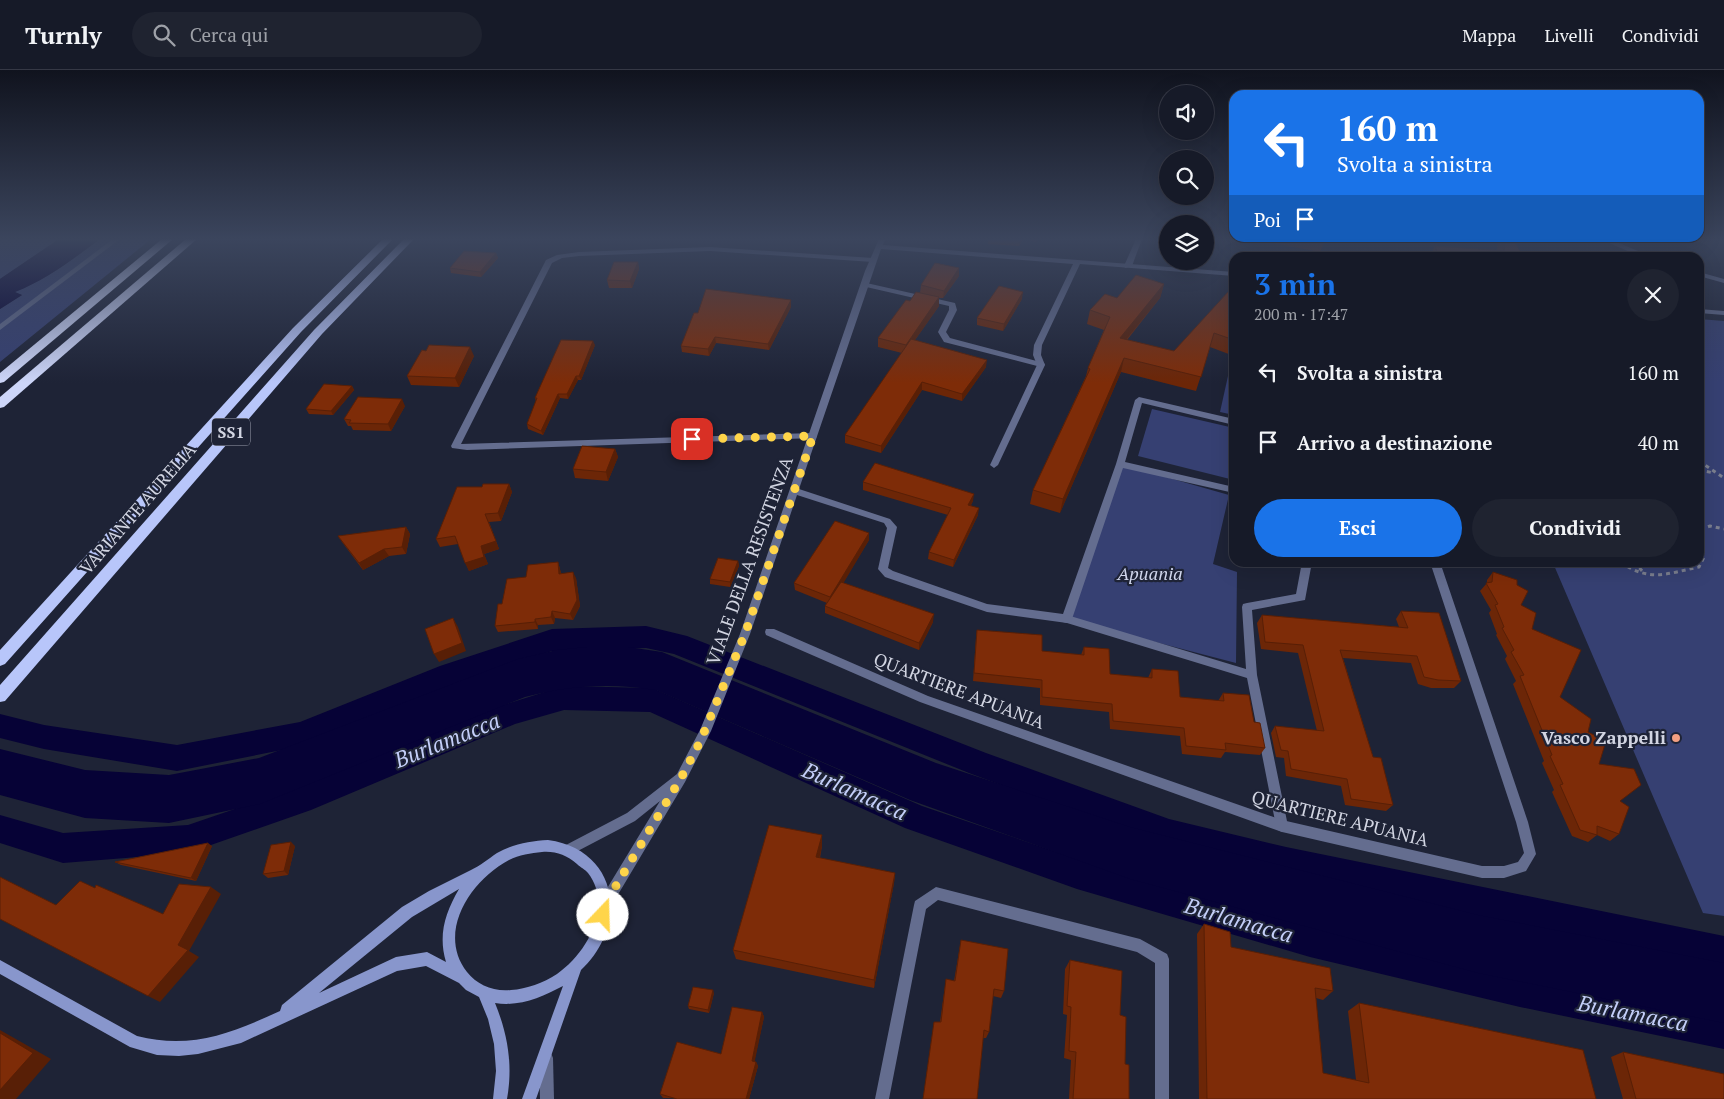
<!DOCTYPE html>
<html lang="it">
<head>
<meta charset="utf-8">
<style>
  body { margin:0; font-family:"PT Serif",serif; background:#1f2330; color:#f1f3f6; height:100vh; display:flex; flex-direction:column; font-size:19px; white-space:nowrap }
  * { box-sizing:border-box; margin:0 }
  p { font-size:16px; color:#9ea1a8 }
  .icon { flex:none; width:28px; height:28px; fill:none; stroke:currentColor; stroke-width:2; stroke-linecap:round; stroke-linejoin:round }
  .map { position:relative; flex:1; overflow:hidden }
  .panel { position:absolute; left:1229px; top:182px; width:475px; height:315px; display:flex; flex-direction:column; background:#161a28; border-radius:15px; box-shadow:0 5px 20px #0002,0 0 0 1px #353845 }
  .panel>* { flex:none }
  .guide { position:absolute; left:1229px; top:20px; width:475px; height:152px; border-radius:15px; box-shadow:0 5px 20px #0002,0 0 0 1px #353845; background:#1a73e8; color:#fff; overflow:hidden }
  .controls { position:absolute; left:1159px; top:15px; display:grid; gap:10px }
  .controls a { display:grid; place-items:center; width:55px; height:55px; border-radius:50%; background:#161a28; box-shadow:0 5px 20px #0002,0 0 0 1px #353845; font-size:25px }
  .pin { position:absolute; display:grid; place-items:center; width:42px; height:42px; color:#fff; margin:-21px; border-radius:10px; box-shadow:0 2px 8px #0006 }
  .me { position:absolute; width:55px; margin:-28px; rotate:21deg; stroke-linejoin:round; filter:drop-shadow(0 0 4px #0008) }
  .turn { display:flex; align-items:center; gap:18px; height:105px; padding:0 25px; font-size:22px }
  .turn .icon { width:65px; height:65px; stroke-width:2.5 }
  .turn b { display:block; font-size:35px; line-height:42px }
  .then { display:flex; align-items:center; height:48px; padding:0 25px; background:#0003; gap:10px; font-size:19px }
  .round { display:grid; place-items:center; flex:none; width:52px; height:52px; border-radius:26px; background:#1f2330 }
  .headline { display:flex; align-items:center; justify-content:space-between; height:85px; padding:0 25px }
  h1 { font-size:30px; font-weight:600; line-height:38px; color:#1a73e8 }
  .primary-button { display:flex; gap:10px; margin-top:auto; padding:10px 25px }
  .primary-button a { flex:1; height:58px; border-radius:30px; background:#1a73e8; color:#fff; font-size:20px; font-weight:600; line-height:58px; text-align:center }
  .primary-button a+a { background:#1f2330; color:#f1f3f6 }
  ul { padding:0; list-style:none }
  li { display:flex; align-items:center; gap:15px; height:70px; padding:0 25px }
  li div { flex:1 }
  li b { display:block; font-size:19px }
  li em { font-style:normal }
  header { display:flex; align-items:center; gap:30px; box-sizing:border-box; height:70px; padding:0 25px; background:#161a28; border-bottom:1px solid #353845 }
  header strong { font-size:24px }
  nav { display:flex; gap:28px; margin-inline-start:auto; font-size:18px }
  .search { width:350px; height:45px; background:#1f2330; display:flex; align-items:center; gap:12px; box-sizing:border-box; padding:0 18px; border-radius:28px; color:#9ea1a8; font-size:19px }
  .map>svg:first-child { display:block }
  .green { fill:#364072 }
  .water { fill:#060236 }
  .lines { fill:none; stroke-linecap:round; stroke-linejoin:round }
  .canal { fill:#060236; fill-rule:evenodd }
  .river { fill:#060236; fill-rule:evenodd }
  .path { stroke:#7b7f8f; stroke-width:3; stroke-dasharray:4 4; stroke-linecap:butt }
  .service { fill:#646d8f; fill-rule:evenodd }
  .minor { fill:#646d8f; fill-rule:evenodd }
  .secondary { fill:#8896cc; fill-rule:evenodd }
  .trunk { fill:#b8c6fa; fill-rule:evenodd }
  .motorway { fill:#cdd6f9; fill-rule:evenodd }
  .wall { fill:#6c2607 }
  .shaded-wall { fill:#581f06 }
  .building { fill:#7e2c08; stroke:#581f06 }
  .route { stroke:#ffd54a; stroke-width:9; stroke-dasharray:0 16.2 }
  .poi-dot { fill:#f39f82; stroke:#1e2336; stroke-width:2 }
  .labels { text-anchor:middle; stroke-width:4.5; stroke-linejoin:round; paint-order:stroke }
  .shield { fill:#1e2336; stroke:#9ca0ae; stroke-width:1 }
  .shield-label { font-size:16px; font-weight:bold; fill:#d2d5e2 }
  .street-label { font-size:18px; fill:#d2d5e2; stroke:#1e2336 }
  .park-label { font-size:18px; font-style:italic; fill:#d0d6ec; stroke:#1e2336 }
  .poi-label { font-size:18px; font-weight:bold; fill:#d2d5e2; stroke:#1e2336; text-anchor:end }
  .near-water-label { font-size:22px; font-style:italic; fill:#c4cff9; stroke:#1e2336 }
</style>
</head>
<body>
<header>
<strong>Turnly</strong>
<div class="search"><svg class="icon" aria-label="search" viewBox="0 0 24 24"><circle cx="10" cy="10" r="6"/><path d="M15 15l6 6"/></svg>Cerca qui</div>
<nav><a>Mappa</a><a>Livelli</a><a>Condividi</a></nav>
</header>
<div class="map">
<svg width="1724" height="1029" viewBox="0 0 1724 1029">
  <rect width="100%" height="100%" fill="#1e2336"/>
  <g class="green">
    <polygon points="0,169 59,169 0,209"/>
    <path d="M100 169H151L0 292V239L22 225 14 222C46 210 73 189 100 169Z"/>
    <polygon points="1699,249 1724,251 1724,846 1703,843 1553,493 1699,492"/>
    <polygon points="1230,297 1234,297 1234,345 1220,342"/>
    <polygon points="1152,339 1234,358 1234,410 1138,386"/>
    <polygon points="1120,394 1229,425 1213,494 1237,502 1236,593 1067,549"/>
  </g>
  <path class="water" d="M59 169H100C73 189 46 210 15 222L22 225 0 239V209Z"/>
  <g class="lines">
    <g class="canal">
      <polygon points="646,556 687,566 986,683 1169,749 1286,777 1724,866 1724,900 1286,807 1169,777 969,703 674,584 646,578 552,581 459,612 302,676 177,701 44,679 0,668 0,644 44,655 177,675 300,652 440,596 552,559"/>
      <polygon points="564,616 652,618 922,736 1077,789 1310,853 1520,903 1724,943 1724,979 1520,937 1310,887 1077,819 905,758 650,642 564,640 515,654 311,740 188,783 63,793 0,773 0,745 63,763 188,755 296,718 500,636"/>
    </g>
    <path class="river" d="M587 577H628L662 582 936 693 1130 757 1478 845 1724 893V953L1478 903 1130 809 910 730 656 620C611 613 570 615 525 627L260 734 169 753 85 748 0 725V679L85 700 169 705 259 688 518 589 557 580Z"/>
    <g class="path">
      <polyline points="1699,391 1724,408"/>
      <polyline points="1699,400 1714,403"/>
      <path d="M1621 492C1649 513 1669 503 1699 497L1704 487 1700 475 1702 459 1710 456 1724 459"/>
      <polyline points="1634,492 1644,503"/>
    </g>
    <g class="service">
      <polygon points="1136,169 1142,169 1132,196 1125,198 1124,196"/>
      <polygon points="710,177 873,188 877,190 873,192 710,181 579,186 562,188 552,193 461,374 813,363 817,366 816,368 467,380 452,378 451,376 546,190 557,185 579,182"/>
      <polygon points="862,212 955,233 957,240 946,262 950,268 1044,293 1045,295 1041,297 944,272 938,262 949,240 949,236 862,216"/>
      <polygon points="1302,492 1312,492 1305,530 1252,540 1257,605 1288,756 1286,760 1282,762 1278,760 1276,756 1247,608 1067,553 1063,552 1062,549 1063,546 1067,545 1246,599 1242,537 1243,534 1247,533 1296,524"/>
      <polygon points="936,817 1140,869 1167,884 1169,889 1169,1029 1155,1029 1155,893 1137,882 938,830 926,839 889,1029 875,1029 914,835 915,831"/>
    </g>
    <g class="minor">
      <polygon points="113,169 120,169 0,260 0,254"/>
      <polygon points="879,169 885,169 883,175 1234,202 1234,206 1080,194 1042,275 1041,285 1045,295 998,395 994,398 990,395 1037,295 1033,285 1034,275 1073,194 881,179 799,419 890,449 897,457 888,498 893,501 987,534 1063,544 1116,394 1135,330 1139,327 1234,349 1234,355 1142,333 1125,392 1234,417 1234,423 1123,398 1072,549 1071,552 1067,553 987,542 885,507 878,499 887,458 884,453 797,425 750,564 711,661 685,712 610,838 605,840 600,838 599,834 600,830 660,731 635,751 572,784 568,786 564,784 562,780 564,776 627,743 677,704 700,660 740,564 865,201"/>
      <polygon points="1600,169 1609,169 1655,188 1644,188"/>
      <polygon points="1699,202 1724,209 1724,213 1699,206"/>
      <polygon points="1699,239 1724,241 1724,245 1699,243"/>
      <polygon points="1430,492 1440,492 1528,752 1536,784 1526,801 1504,808 1482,808 1282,762 920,632 766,565 765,562 766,559 774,559 928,626 1282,750 1482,796 1504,796 1518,792 1524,783 1516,752"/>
      <polygon points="546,981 551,983 553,988 554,1029 540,1029 539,988 541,983"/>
    </g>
    <path class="secondary" d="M548 770C619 780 629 855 581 900L536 1029H522L563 916C542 927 520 937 495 933 508 965 513 995 507 1029H493L496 1001 494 974 488 949 479 927 466 920 459 913 426 896 397 901 241 973 198 984 179 986 157 985 130 977 0 904V890L137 966C191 980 232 963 280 941L282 935 402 837 429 821 471 800C480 796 488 789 497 783 513 774 531 771 548 770ZM542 782C556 781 566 785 577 794 580 797 586 800 588 803 614 837 586 884 557 904 543 913 527 919 511 920 494 922 477 915 467 902 436 862 471 810 509 790 519 785 531 783 542 782ZM459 819C445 843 438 865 446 892L427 882 396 887 319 923 412 847Z"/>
    <g class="trunk">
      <polygon points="383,169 393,169 301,262 5,594 0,596 0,580 293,258"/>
      <polygon points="404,169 414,169 322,264 5,631 0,632 0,615 314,260"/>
    </g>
    <g class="motorway">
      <polygon points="162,169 173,169 4,312 0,313 0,303"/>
      <polygon points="186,169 197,169 4,337 0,338 0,327"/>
    </g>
  </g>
  <g class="wall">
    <polygon points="988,169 1037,169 1036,172 1023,169 1019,176 988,174"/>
    <polygon points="1251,169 1324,169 1324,173 1320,182"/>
    <polygon points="1500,169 1513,169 1524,188 1429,188 1435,176 1497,181 1498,171"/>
    <polygon points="496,183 498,188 481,207 451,203 450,198"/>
    <polygon points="638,192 639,199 632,218 609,218 607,210"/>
    <polygon points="959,206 943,228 939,228 939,236 915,270 986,297 962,331 922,320 881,383 845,373 845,365 902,283 878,277 878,268 910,231 920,223 921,215"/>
    <polygon points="1164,214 1160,228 1127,270 1174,281 1234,222 1234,286 1210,277 1196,321 1121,302 1060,443 1030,434 1033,420 1086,306 1088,298 1104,260 1087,254 1090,240 1117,228"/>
    <polygon points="1022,229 1003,261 977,255 977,248"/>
    <polygon points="791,237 769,280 716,273 709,286 682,282 681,276"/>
    <polygon points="595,275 581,310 578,310 568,329 560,328 543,365 528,359 527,354 536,331 535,328"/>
    <polygon points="426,281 474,286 459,317 411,315 407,306"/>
    <polygon points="352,316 354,320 333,345 309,344 306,339"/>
    <polygon points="405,336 391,361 353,360 351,356 348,356 344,349"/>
    <polygon points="615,379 618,387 608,411 575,408 573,399"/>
    <polygon points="863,412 973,431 971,435 978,445 953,497 928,489 929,482 948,445 863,420"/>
    <polygon points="509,414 512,422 501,451 489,452 499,479 484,484 488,494 469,501 458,474 440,477 436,469 482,417"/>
    <polygon points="406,457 410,464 406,484 389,486 363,500 342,472 338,466"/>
    <polygon points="869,463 869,470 843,513 933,552 919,580 825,543 825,536 827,533 795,520 794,513"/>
    <polygon points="738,491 739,496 730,517 710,514 710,509"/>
    <polygon points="558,492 561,503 576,508 580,536 573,550 555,548 554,554 538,555 538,559 498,562 495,556 526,507"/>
    <polygon points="1493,502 1517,515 1521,535 1560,627 1588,662 1599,694 1620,731 1619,764 1610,771 1597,765 1588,772 1572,766 1552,722 1554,720 1542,693 1544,691 1513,614 1516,611 1505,589 1507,586 1496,565 1497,564 1489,543 1491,540 1480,521 1487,513 1487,510"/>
    <polygon points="1401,541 1461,611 1454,618 1431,618 1418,614 1411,593 1343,588 1373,687 1393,735 1386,741 1345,735 1341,716 1286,706 1284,688 1276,687 1271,663 1275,656 1317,661 1298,583 1261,579 1257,553 1262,545 1399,557 1396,549"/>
    <polygon points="977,560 1042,581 1081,585 1084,577 1110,604 1148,608 1152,599 1180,627 1218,631 1223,623 1254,652 1265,678 1260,685 1225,682 1221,688 1182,684 1180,666 1110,659 1109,642 1040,635 1040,618 973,611 976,568"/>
    <polygon points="822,765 822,776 820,788 895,803 894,813 874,918 736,889 733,880"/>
    <polygon points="212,776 196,811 121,795 115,792"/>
    <polygon points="295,776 288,805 268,808 263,804"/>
    <polygon points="1204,854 1231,877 1333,921 1323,930 1316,928 1323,1003 1356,1010 1348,941 1359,933 1596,1029 1199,1029 1197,864"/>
    <polygon points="961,870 1004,921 1001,928 993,926 989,962 986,968 983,968 977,1029 923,1029 934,952 940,952 946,909 954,911"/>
    <polygon points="1070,890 1120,945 1129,1029 1069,1029 1071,990 1064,988 1067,945 1063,944 1065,899"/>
    <polygon points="714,923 709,943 689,939 688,936"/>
    <polygon points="762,942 764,947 754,992 756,992 758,996 749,1029 663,1028 660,1024 721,984"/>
    <polygon points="1623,982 1724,1029 1623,1029 1611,987"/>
  </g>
  <g class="shaded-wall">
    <polygon points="1020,169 1023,169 1019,176"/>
    <polygon points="496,183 498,188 481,207 480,202"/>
    <polygon points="638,192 639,199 632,218 630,211"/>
    <polygon points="959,198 959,206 943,228 944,221"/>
    <polygon points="1164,214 1160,228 1116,282 1120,268"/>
    <polygon points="1023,222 1022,229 1003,261 1004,254"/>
    <polygon points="939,227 939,236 905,284 906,275"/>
    <polygon points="791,230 791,237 769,280 768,274"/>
    <polygon points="715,267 716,273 709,286 708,279"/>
    <polygon points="593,271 595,275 581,310 579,306"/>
    <polygon points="470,277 474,286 459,317 455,308"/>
    <polygon points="1124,288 1121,302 1060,443 1063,429"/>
    <polygon points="987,290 986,297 962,331 962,324"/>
    <polygon points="576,306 578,310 568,329 567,324"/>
    <polygon points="922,312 922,320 881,383 881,376"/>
    <polygon points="352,316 354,320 333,345 331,341"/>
    <polygon points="558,324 560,328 543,365 541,361"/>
    <polygon points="402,329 405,336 391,361 388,354"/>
    <polygon points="615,379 618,387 608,411 606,402"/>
    <polygon points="509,414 512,422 501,451 498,443"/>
    <polygon points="974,424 973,431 967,442 968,435"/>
    <polygon points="979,438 978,445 953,497 954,490"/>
    <polygon points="485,444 499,479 484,484 488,494 469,501 465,493 481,476"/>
    <polygon points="406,457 410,464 406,484 402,477"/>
    <polygon points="869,463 869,470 831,534 830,527"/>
    <polygon points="384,479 389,486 363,500 359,493"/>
    <polygon points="738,491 739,496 730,517 730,512"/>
    <polygon points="558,492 560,499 562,510 559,504"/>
    <polygon points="573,502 576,508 580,536 573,550 570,544"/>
    <polygon points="552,541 555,548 554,554 551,547"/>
    <polygon points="934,544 933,552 919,580 919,573"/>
    <polygon points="453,548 458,557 466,581 439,592 434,584"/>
    <polygon points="535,549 538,555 538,559 535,552"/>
    <polygon points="822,765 822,776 817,798 816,787"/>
    <polygon points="291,772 295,776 288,805 284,801"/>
    <polygon points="208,773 212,776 196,811 191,808"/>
    <polygon points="895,803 894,813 874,918 874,910"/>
    <polygon points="211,817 221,824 189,881 199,887 160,932 148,926"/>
    <polygon points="713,920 714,923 709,943 708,940"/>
    <polygon points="762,942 764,947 754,995 752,991"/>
    <polygon points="0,960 51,989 16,1029 0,1029"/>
    <polygon points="756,992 758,996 749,1029 746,1029"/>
  </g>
  <g class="building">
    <polygon points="1299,169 1324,169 1324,173"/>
    <polygon points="1505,169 1513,169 1524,188 1440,188 1435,176 1504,181"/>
    <polygon points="464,181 496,183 480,202 450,198"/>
    <polygon points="614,192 638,192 630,211 607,210"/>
    <polygon points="935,193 959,198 944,221 921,215"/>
    <polygon points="1136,205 1164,214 1120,268 1174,281 1228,222 1232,224 1234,222 1234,270 1214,263 1201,307 1124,288 1063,429 1033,420 1090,299 1088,298 1110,247 1090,240 1105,224 1117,228"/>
    <polygon points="999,216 1023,222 1004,254 977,248"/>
    <polygon points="706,219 791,230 768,274 715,267 708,279 681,276 694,243 698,243"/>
    <polygon points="916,222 939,227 906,275 878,268 906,230 910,231"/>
    <polygon points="911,269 987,290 962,324 922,312 881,376 845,365"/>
    <polygon points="561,270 593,271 579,306 576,306 567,324 558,324 541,361 527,354 537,328 535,328"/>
    <polygon points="429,275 470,277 455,308 407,306 422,280 426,281"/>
    <polygon points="324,314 352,316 331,341 306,339"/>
    <polygon points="358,327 402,329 388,354 349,353 351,350 344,349"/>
    <polygon points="582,376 615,379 606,402 573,399"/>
    <polygon points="875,393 974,424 968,435 979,438 954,490 929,482 951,438 863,412"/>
    <polygon points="483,414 509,414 498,443 485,444 496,471 481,476 484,487 465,493 455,466 436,469 457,417 482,417"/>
    <polygon points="835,451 869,463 830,527 794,513"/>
    <polygon points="406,457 402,477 384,479 359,493 338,466"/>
    <polygon points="718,488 738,491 730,512 710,509"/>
    <polygon points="558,492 559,504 573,502 577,530 570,544 552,541 551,547 535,549 535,552 495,556 498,534 502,534 507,509 526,507 528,495"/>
    <polygon points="1493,502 1517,510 1517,515 1528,521 1521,535 1536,543 1532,559 1581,580 1560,627 1591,649 1588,662 1606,671 1599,694 1634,699 1641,715 1620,731 1629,737 1619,764 1597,756 1597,765 1580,760 1560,715 1563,714 1550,686 1552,685 1520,606 1524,605 1511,582 1514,580 1502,558 1504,557 1495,535 1498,534 1486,513 1492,512"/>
    <polygon points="841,512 934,544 919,573 825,536"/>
    <polygon points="1401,541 1439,543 1461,611 1438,610 1424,607 1417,586 1340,580 1373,687 1381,688 1393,735 1351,729 1347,709 1291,699 1288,681 1281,680 1275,656 1324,661 1303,575 1265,572 1262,545 1408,558"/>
    <polygon points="453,548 462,573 434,584 425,559"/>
    <polygon points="977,560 1042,565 1042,581 1084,585 1084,577 1109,579 1110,604 1152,608 1152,599 1178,601 1180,627 1224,631 1223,623 1249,625 1254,652 1260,653 1265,678 1225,673 1226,680 1186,676 1184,658 1113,651 1112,634 1042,627 1042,610 974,603"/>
    <polygon points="769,755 822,765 816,787 895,803 874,910 733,880"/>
    <polygon points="291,772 284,801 263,804 271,775"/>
    <polygon points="208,773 191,808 115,792"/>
    <polygon points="0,807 56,835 80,811 95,818 96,815 163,844 179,814 211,817 178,875 188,880 148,926 0,849"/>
    <polygon points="1204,854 1230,862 1231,877 1330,898 1333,921 1315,918 1323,1003 1369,1013 1359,933 1583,980 1596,1029 1207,1029"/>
    <polygon points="961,870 1008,879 1004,921 994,919 989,962 984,960 977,1029 923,1029 934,952 941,952 946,909 955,911"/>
    <polygon points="1070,890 1122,901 1120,945 1126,947 1125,994 1129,995 1129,1029 1073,1029 1076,982 1069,981 1071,937 1067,936"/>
    <polygon points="693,917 713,920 708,940 688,936"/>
    <polygon points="732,937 762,942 752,991 756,992 746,1029 677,1029 660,1024 677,972 721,984"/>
    <polygon points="0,963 33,983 0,1020"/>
    <polygon points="1623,982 1724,1004 1724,1029 1636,1029"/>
  </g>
  <linearGradient id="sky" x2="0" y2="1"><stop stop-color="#10131e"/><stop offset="0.54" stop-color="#3b455d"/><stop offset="1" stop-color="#3b455d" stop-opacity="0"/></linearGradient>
  <rect width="1724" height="313" fill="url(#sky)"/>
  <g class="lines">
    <polyline class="route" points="603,845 605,834 681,708 700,672 745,564 813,366 692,369"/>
  </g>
  <circle class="poi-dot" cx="1676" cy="668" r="5"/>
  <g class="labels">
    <rect class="shield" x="212" y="348.5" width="38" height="27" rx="4"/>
    <g class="shield-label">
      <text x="231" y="368">SS1</text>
    </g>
    <g class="street-label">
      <text transform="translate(138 439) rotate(-49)" y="6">VARIANTE AURELIA</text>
      <text transform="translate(750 491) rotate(-70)" y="6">VIALE DELLA RESISTENZA</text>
      <text transform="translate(959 621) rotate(21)" y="6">QUARTIERE APUANIA</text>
      <text transform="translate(1340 749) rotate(14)" y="6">QUARTIERE APUANIA</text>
    </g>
    <g class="park-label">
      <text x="1150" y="510">Apuania</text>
    </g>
    <g class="poi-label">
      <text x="1666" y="674">Vasco Zappelli</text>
    </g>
    <g class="near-water-label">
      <text transform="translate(447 670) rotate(-22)" y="8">Burlamacca</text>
      <text transform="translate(855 721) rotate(24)" y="8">Burlamacca</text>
      <text transform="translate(1239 850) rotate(16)" y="8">Burlamacca</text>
      <text transform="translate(1633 943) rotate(11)" y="8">Burlamacca</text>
    </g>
  </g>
</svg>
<div class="controls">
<a><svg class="icon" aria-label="sound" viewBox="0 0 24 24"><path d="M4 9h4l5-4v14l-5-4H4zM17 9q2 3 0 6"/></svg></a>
<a><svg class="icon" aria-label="search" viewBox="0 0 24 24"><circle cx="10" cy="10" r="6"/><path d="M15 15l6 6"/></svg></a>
<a><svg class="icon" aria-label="layers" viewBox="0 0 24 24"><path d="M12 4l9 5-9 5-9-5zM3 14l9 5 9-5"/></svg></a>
</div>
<div class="pin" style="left:692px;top:369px;background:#d93025"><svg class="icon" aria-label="arrive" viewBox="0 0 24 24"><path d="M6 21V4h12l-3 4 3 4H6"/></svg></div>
<svg class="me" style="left:603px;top:845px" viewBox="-20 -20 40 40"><circle r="19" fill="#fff"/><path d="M0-13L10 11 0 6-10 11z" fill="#ffd54a"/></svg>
<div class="guide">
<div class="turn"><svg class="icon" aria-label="left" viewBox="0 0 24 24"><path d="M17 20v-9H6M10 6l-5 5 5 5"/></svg><div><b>160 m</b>Svolta a sinistra</div></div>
<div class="then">Poi<svg class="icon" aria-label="arrive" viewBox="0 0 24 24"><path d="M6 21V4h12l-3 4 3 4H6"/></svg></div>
</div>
<section class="panel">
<div class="headline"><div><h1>3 min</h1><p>200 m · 17:47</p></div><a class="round"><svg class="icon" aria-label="close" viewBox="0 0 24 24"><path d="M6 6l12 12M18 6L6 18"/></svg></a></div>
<ul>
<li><svg class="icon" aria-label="left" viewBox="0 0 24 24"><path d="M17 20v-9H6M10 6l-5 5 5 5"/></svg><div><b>Svolta a sinistra</b></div><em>160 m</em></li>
<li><svg class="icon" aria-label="arrive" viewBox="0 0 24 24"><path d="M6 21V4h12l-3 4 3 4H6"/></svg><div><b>Arrivo a destinazione</b></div><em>40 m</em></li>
</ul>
<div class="primary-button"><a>Esci</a><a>Condividi</a></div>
</section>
</div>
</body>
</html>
